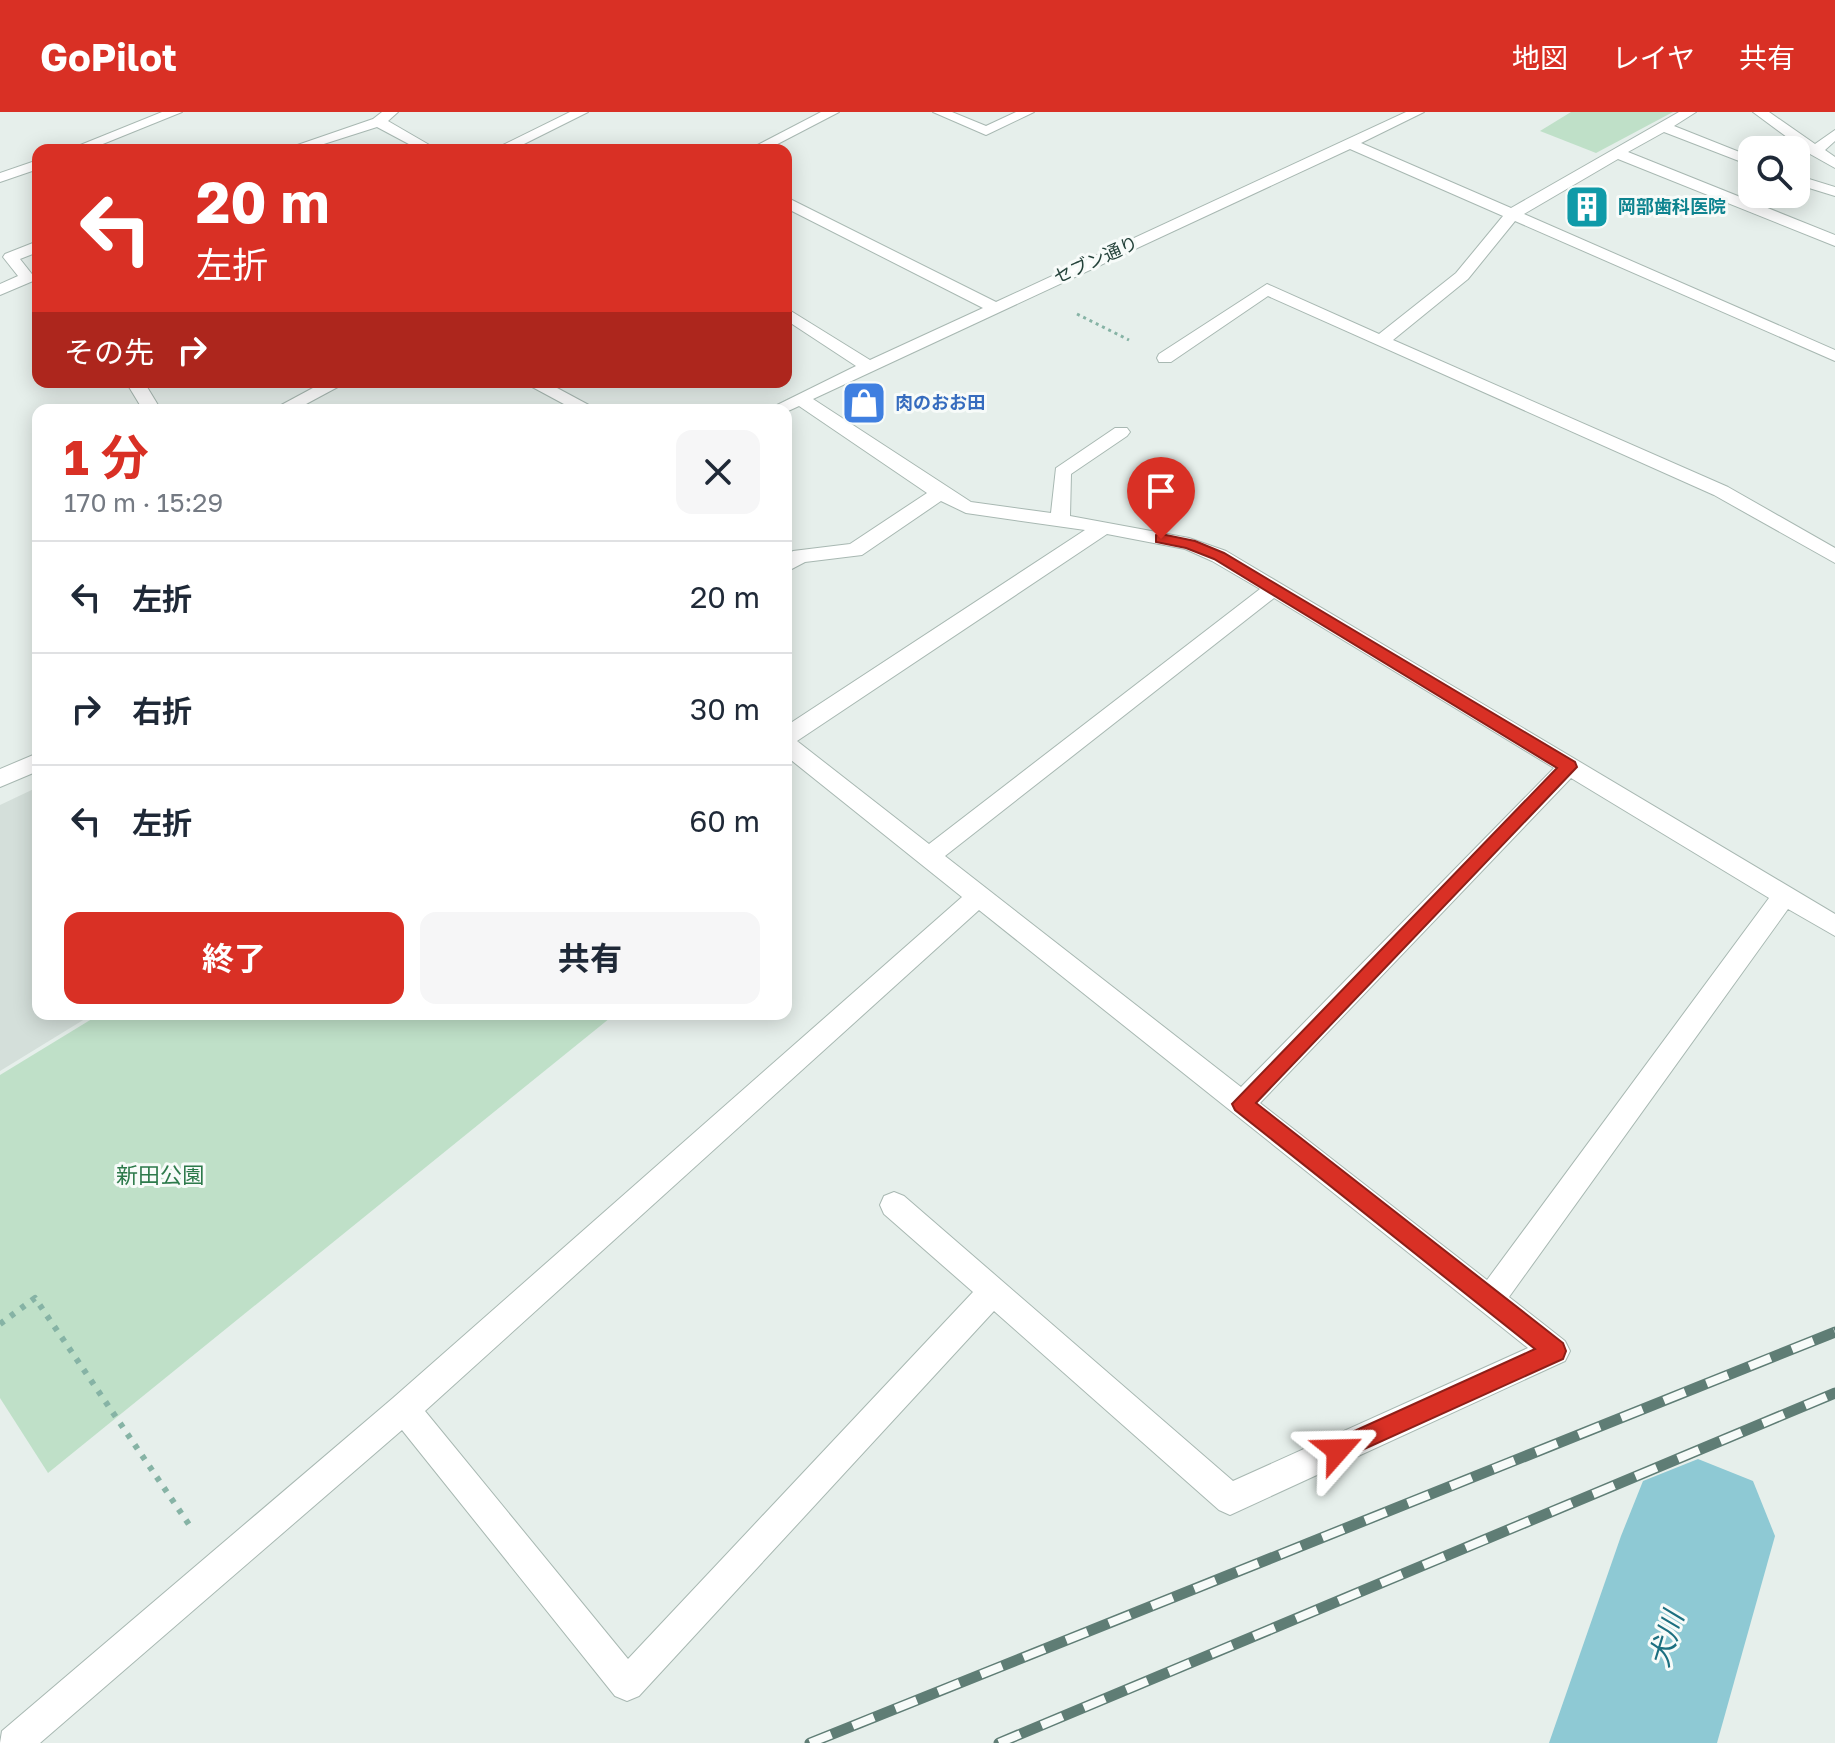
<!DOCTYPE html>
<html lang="ja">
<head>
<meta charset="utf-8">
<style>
  body { margin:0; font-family:"Golos Text","Noto Sans JP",sans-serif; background:#f6f6f7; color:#1f2937; height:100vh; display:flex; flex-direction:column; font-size:30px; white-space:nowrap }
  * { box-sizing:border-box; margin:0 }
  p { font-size:26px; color:#747a83 }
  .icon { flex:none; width:44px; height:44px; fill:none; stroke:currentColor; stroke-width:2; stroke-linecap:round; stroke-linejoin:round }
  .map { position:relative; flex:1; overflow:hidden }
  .sheet { position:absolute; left:32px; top:292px; width:760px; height:616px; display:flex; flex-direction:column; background:#fff; border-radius:16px; box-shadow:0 4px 20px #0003 }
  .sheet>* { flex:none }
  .guide { position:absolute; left:32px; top:32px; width:760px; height:244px; border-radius:16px; box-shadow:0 4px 20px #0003; background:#d93025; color:#fff; overflow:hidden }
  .controls { position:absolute; left:1738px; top:24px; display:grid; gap:16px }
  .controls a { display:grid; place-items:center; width:72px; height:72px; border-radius:16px; background:#fff; box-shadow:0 4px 20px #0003; font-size:40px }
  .pin { position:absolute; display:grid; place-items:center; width:68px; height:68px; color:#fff; margin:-82px -34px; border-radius:50% 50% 50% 0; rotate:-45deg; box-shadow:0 0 8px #0007 }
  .pin .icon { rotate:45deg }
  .me { position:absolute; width:88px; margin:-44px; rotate:65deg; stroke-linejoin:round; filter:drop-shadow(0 0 6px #0008) }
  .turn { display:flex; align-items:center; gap:28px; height:168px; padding:0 32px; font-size:36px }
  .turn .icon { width:104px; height:104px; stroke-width:2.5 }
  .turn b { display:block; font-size:56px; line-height:68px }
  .then { display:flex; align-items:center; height:76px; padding:0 32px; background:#0003; gap:16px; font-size:30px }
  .round { display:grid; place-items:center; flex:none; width:84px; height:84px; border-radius:16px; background:#f6f6f7 }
  .overview { display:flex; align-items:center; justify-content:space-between; height:136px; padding:0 32px }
  h1 { font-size:48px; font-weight:700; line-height:60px; color:#d93025 }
  .action { display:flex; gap:16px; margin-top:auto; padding:16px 32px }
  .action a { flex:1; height:92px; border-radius:16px; background:#d93025; color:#fff; font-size:32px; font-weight:700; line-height:92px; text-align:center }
  .action a+a { background:#f6f6f7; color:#1f2937 }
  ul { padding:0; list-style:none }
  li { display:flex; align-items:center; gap:24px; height:112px; padding:0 32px; border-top:2px solid #e0e1e3 }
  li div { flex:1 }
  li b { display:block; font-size:30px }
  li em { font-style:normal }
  header { display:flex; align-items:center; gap:48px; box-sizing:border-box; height:112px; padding:0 40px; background:#d93025; color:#fff }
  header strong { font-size:38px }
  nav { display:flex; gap:44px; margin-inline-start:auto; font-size:28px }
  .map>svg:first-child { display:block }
  .built { fill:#d4dfda }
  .green { fill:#bfe0c8 }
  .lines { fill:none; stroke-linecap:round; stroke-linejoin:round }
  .river { fill:#8ec9d4; fill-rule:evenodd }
  .minor-casing { stroke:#a8b8b2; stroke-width:2 }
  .path-far1 { stroke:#86b3a5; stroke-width:3; stroke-dasharray:3 4; stroke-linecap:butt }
  .path { stroke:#86b3a5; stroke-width:6; stroke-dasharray:5 8; stroke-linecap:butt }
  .minor { fill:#fff; fill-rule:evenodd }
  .rail-casing { stroke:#5f7d75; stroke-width:11 }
  .rail { stroke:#f7fbf9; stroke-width:8; stroke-dasharray:23; stroke-linecap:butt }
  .route { fill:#d93025; stroke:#8d1f18; stroke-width:2 }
  .labels { text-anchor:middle; stroke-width:6; stroke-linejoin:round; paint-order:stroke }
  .far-culture-label { font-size:18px; font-weight:bold; fill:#0d838f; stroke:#f7fbf9; text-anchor:start }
  .far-street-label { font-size:18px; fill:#24423a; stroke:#f7fbf9 }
  .far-shop-label { font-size:18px; font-weight:bold; fill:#366cbe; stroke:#f7fbf9; text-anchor:start }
  .park-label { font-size:22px; fill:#2d7a4b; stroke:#f7fbf9 }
  .near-water-label { font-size:28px; font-style:italic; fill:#1c6f80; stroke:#f7fbf9 }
</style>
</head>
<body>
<header>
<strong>GoPilot</strong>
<nav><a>地図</a><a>レイヤ</a><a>共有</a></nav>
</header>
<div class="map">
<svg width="1835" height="1631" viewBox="0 0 1835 1631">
  <rect width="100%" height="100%" fill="#e6efeb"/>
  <polygon class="built" points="38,675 38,902 93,902 0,959 0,693"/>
  <g class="green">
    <polygon points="1571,0 1673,0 1596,41 1540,19"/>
    <polygon points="100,902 615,902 48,1361 0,1286 0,963"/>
  </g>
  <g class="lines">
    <polygon class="river" points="1698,1347 1753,1369 1775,1424 1717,1631 1549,1631 1621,1424 1643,1369"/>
    <g class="minor-casing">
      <g id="minor">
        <polygon points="162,0 182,0 88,38 68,38"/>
        <polygon points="382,0 398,0 388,9 438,38 420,38 377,15 305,38 283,38 373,7"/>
        <polygon points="570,0 588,0 512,38 493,38"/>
        <polygon points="821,0 839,0 766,38 748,38"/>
        <polygon points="933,0 952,0 986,14 1016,0 1034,0 986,23"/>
        <path d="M1406 0H1424L1361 31 1511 96 1679 0H1696L1674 14 1752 45V54L1664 20 1628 40 1835 123V134L1618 47 1524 102 1835 238V249L1515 109 1468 167 1393 228 1728 375 1835 436V451L1714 383 1268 184 1171 250H1159L1157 246 1159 242 1267 172 1379 222 1456 161 1503 104 1350 37 813 287 971 390 1051 401 1056 356 1115 316H1127L1130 320 1127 324 1071 362 1070 404 1189 426 1226 439 1835 802V824L1788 797 1509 1185 1565 1229 1570 1239 1565 1249 1230 1403 1219 1398 994 1199 639 1584 627 1589 615 1584 402 1318 40 1631H0L2 1619 393 1286 962 785 786 644V614L1085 418 966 401 941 389 862 443 805 450 786 460V444L793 439 850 432 927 381 799 294 786 300 767 298 856 254 786 208V196L870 248 983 196 786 96V85L996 190ZM1107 422 1185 437 1212 449 1260 477 929 732 797 629ZM1274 486 1554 656 1241 975 945 744ZM1571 666 1769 786 1487 1168 1260 991ZM979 798 1528 1236 1233 1369 904 1084 894 1080 884 1084 880 1093 884 1102 973 1180 628 1547 425 1299Z"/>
        <polygon points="1753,0 1769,0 1815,32 1835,18 1835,29 1825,38 1835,45 1835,56 1810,42"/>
        <polygon points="38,48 38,57 0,70 0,61"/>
        <polygon points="1796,63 1835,75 1835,84 1796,72"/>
        <polygon points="38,129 38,140 20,147 35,166 33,169 0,183 0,172 18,164 3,145 5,142"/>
        <polygon points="126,270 144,270 161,298 143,298"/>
        <polygon points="324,270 347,270 295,298 272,298"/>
        <polygon points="523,270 546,270 598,298 575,298"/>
        <polygon points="38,641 38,659 0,675 0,657"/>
      </g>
    </g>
    <polyline class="path-far1" points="1077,202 1129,228"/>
    <polyline class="path" points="0,1212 35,1186 190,1414"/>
    <use href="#minor" class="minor"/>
    <g class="rail-casing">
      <g id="rail">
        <polyline points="810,1631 1835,1220"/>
        <polyline points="999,1631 1835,1281"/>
      </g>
    </g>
    <use href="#rail" class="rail"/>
  </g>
  <polygon class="route" points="1161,422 1195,429 1224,441 1575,650 1577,655 1256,991 1563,1231 1566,1239 1563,1247 1338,1349 1330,1346 1327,1338 1330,1330 1535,1237 1235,998 1232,992 1557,656 1214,447 1186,436 1156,430 1156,423"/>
  <defs>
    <g id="building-square" transform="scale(2.3)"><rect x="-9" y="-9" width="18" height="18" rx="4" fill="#0f9aa8" stroke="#f7fbf9"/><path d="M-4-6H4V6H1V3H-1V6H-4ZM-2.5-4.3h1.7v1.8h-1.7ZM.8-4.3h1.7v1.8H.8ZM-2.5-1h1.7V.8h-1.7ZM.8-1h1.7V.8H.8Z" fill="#fff"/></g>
    <g id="shop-square" transform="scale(2.3)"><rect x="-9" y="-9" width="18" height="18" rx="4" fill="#3f7fe0" stroke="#f7fbf9"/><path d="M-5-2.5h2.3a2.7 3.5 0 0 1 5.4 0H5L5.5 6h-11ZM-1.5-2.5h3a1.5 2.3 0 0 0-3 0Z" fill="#fff"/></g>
  </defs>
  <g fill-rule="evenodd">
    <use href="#building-square" x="1587" y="95"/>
    <use href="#shop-square" x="864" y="291"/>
  </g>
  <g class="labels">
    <g class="far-culture-label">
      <text x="1618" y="101">岡部歯科医院</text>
    </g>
    <g class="far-street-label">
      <text transform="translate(1096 148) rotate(-24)" y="6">セブン通り</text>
    </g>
    <g class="far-shop-label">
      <text x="895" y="297">肉のおお田</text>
    </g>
    <g class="park-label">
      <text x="160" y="1071">新田公園</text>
    </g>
    <g class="near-water-label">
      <text transform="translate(1666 1527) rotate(-73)" y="10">犬川</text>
    </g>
  </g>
</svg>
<div class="controls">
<a><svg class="icon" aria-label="search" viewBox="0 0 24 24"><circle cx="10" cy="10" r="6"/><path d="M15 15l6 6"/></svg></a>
</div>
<div class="pin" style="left:1161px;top:427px;background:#d93025"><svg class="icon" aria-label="arrive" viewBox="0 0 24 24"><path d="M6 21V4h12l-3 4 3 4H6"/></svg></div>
<svg class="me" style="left:1338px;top:1338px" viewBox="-20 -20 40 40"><path d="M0-17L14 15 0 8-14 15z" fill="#d93025" stroke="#fff" stroke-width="4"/></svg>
<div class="guide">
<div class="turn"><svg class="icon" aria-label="left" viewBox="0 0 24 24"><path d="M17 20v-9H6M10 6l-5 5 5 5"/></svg><div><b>20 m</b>左折</div></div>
<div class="then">その先<svg class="icon" aria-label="right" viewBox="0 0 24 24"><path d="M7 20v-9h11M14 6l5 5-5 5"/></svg></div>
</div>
<section class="sheet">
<div class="overview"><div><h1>1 分</h1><p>170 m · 15:29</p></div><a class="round"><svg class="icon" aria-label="close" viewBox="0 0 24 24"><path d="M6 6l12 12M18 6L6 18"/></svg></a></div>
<ul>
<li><svg class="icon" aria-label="left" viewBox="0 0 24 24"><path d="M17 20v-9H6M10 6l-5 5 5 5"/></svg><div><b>左折</b></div><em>20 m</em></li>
<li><svg class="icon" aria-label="right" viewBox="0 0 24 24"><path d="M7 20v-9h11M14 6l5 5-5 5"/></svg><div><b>右折</b></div><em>30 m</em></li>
<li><svg class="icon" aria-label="left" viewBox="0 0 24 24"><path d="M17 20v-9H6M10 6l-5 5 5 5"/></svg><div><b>左折</b></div><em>60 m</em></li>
</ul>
<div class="action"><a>終了</a><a>共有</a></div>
</section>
</div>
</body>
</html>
